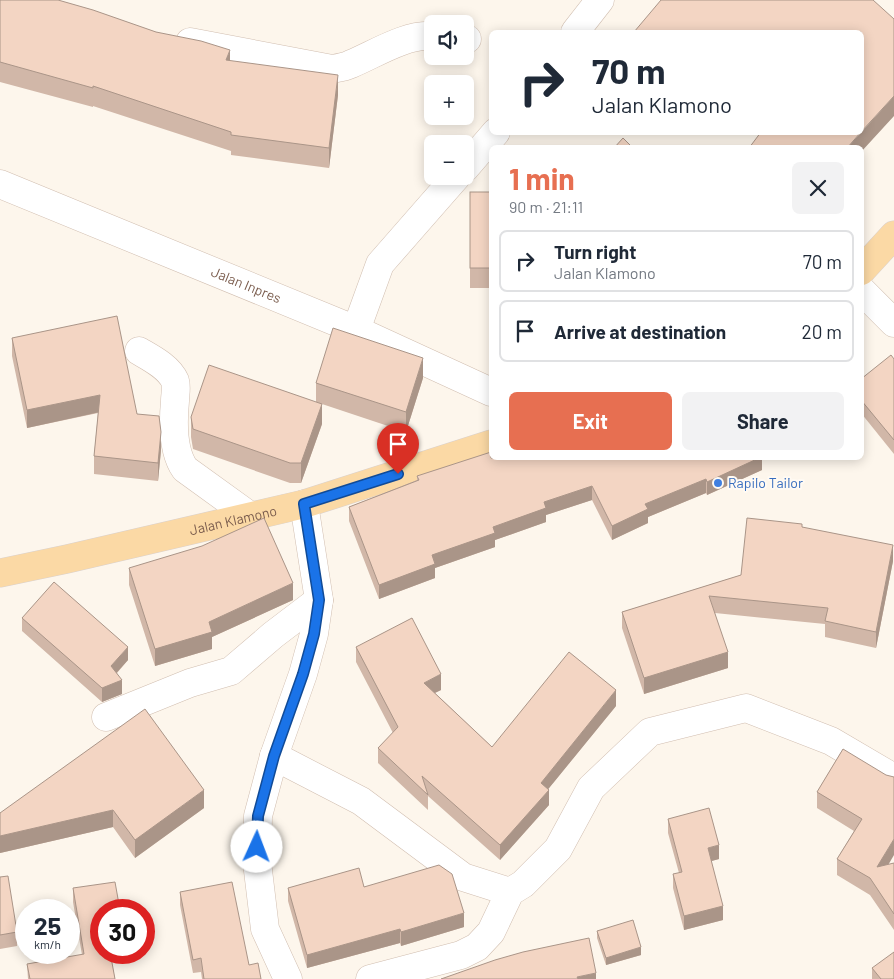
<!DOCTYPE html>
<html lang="en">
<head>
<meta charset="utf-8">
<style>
  body { margin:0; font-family:Barlow,sans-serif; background:#f2f2f3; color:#1f2937; height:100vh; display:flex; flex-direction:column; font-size:19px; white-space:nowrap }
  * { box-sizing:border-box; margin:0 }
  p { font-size:16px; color:#747a83 }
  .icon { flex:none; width:28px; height:28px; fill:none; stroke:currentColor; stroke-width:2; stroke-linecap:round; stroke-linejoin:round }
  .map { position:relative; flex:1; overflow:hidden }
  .drawer { position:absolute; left:489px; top:145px; width:375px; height:315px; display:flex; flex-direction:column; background:#fff; border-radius:8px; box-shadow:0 2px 12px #0003 }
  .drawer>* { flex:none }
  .guide { position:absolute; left:489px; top:30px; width:375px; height:105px; border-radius:8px; box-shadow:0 2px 12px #0003; background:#fff; color:#1f2937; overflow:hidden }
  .buttons { position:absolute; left:424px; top:15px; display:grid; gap:10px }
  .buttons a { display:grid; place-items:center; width:50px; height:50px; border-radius:8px; background:#fff; box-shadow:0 2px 12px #0003; font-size:25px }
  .speed { position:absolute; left:15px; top:899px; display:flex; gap:10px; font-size:25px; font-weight:700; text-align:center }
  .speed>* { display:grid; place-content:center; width:65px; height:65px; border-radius:50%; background:#fff; box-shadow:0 2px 12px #0003; line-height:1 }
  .speed small { font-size:12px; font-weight:400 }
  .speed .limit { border:8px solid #d22; background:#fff; color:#111 }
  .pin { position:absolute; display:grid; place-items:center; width:42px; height:42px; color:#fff; margin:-51px -21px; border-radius:50% 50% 50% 0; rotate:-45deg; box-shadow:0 0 5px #0007 }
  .pin .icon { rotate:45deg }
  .me { position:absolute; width:55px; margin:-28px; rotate:2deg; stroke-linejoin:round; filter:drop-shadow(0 0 4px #0008) }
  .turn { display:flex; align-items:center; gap:18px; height:105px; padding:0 20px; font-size:22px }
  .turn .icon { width:65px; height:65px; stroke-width:2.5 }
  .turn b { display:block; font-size:35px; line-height:42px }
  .round { display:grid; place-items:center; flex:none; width:52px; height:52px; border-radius:8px; background:#f2f2f3 }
  .head { display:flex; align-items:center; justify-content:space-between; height:85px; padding:0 20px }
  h1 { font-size:30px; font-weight:700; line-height:38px; color:#e76f51 }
  .cta { display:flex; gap:10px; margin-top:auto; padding:10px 20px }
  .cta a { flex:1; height:58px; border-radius:8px; background:#e76f51; color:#fff; font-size:20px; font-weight:700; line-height:58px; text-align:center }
  .cta a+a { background:#f2f2f3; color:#1f2937 }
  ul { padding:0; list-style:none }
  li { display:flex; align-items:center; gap:15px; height:62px; margin:0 10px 8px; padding:0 10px; border:2px solid #e0e1e3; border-radius:8px }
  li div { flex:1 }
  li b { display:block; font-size:19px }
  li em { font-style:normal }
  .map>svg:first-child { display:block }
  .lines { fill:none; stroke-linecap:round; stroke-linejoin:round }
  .minor-casing { stroke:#d1beb0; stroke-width:29 }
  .major-casing { stroke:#dad1cd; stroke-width:29 }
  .minor { stroke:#fff; stroke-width:28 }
  .major { stroke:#fbd9a5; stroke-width:28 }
  .wall { fill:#d1b7a8 }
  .shaded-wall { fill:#aa9588 }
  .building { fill:#f3d5c3; stroke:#aa9588 }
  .route-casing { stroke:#114b97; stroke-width:12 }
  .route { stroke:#1a73e8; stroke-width:9 }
  .shop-dot { fill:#3f7fe0; stroke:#fffaf3; stroke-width:2 }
  .labels { text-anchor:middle; stroke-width:4; stroke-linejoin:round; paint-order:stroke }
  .street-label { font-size:14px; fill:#7a5c4d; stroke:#fffaf3 }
  .shop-label { font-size:14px; fill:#366cbe; stroke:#fffaf3; text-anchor:start }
</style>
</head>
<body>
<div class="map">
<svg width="894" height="979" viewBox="0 0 894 979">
  <rect width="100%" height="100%" fill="#fdf6ec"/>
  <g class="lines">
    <g class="minor-casing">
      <g id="minor">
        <polyline points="575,32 600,0"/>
        <polyline points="465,39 467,39"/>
        <path d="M190 42 332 69C338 68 345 67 351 64 375 54 406 34 432 36"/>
        <polyline points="465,168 496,132"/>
        <path id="s1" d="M0 184 356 330 491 392"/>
        <polyline points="861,290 894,323"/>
        <polyline points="356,330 380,264 457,176"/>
        <path d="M139 351C151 358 169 367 175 381 177 387 175 395 175 401 173 422 173 452 185 469L250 516"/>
        <polyline points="106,717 190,683 231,671 273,635 319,600"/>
        <polyline points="274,756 361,801 463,877 510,892"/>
        <polyline points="288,979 265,929 257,862 258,816 274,756 303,674 314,634 319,600 304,504"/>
        <polyline points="370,979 461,955 477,947 491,932 510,892 523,884 558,849 591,788 650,732 746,708 831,741 894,778"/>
      </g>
    </g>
    <g class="major-casing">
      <g id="major">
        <polyline points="861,271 894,235"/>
        <path id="s2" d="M0 573 67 559 304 504 491 444"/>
      </g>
    </g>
    <use href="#minor" class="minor"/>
    <use href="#major" class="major"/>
  </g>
  <g class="wall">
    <polygon points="0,0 156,32 230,61 338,95 329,168 231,155 231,151 93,106 93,107 0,82"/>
    <rect x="470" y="192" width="21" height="96"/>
    <polygon points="12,338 137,414 161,450 158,481 94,474 94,456 98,413 27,428 12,356"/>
    <polygon points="894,359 894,454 861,413 861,379"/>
    <polygon points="423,378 406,432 322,404 322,424 301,483 290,483 193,449 191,437 191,417 316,402 316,383"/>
    <polygon points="762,458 762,470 707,495 706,493 648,517 648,523 612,540 592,500 546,515 546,522 495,540 495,547 435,568 435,578 379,599 349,521 349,507 417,480 417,476"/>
    <polygon points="802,527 893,561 876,648 825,637 825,624 715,613 728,668 644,694 622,628 622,612 741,575"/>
    <polygon points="129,568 293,600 212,637 212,649 155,666 129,585"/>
    <polygon points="22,618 128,660 117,673 122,694 102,702 22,631"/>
    <polygon points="356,647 441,690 435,693 492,747 616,706 548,789 549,805 500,860 428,796 428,810 378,763 378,748 393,733 356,662"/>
    <polygon points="843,749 888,865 894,863 894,930 870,895 837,875 837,859 854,831 817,808 817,792"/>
    <polygon points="204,808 135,858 113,827 0,853 0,813"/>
    <polygon points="668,819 719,859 711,861 723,920 684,930 673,888 673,874 679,873 668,833"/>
    <polygon points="0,877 17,932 17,946 0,949"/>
    <polygon points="364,887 464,927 401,946 400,943 307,968 288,901 288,888"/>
    <polygon points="73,888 101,952 125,952 125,955 111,957 115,979 28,979 27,964 82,955 73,902"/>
    <polygon points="180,892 249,965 261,979 202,979 201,972 193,973 180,905"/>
    <polygon points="597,931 641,955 606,965 597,938"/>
    <polygon points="872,968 894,979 872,979"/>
  </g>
  <g class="shaded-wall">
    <polygon points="230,50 230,70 226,60"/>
    <polygon points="338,75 338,95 329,168 329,148"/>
    <polygon points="894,96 894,116 861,152 861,148 847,148"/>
    <polygon points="423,358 423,378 406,432 406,412"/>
    <polygon points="100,395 100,412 27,428 27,410"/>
    <polygon points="322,404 322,424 301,483 301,463"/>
    <polygon points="161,432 161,450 158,481 158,463"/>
    <polygon points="759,458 762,458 762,470 707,495 707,482"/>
    <polygon points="706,479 706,493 648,517 648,523 612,540 612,526 645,504"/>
    <polygon points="592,486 592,500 546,515 546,522 495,540 495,547 435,568 435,578 379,599 379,585 432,555 544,502"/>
    <polygon points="893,545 893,561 876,648 876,632"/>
    <polygon points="293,583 293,600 212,637 212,649 155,666 155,649 209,622"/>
    <polygon points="128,647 128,660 111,679 111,666"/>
    <polygon points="728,652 728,668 644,694 644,678"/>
    <polygon points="441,674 441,690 424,698 424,683"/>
    <polygon points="122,680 122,694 102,702 102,688"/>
    <polygon points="616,690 616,706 541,798 541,783"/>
    <polygon points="204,790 204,808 135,858 135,840"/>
    <polygon points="549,790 549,805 500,860 500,845"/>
    <polygon points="113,810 113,827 0,853 0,836"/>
    <polygon points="894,839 894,855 877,884 877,867"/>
    <polygon points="719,845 719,859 708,862 708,848"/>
    <polygon points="723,906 723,920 684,930 684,916"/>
    <polygon points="464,913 464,927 401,946 401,932"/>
    <polygon points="400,929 400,943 307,968 307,955"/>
    <polygon points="641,947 641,955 606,965 606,958"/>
    <polygon points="596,973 596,979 577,979 577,977"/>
  </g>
  <g class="building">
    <polygon points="0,0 58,0 93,10 156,32 201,41 230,50 226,60 338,75 329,148 231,135 231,132 93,86 93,88 0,62"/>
    <polygon points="661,0 873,0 894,19 894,96 861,132 861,32 634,32"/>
    <polygon points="761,132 861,132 847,148 749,148"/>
    <polygon points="623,138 633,148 614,148"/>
    <rect x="470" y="192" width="21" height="76"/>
    <polygon points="117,316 137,414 159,416 161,432 158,463 94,456 100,395 27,410 12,338"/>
    <polygon points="333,328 423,358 406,412 316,383"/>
    <polygon points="891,355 894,359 894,440 861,400 861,379"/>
    <polygon points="209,365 322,404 301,463 290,463 193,429 191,417"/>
    <polygon points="491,452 491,458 759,458 707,482 706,479 645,504 648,509 612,526 592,486 544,502 546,508 493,527 495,533 432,555 435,564 379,585 349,507 419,480 417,476"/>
    <polygon points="264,518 293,583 209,622 212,632 155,649 129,568 202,546"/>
    <polygon points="747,518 802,524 802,527 893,545 876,632 825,621 828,608 709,596 728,652 644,678 622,612 741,575"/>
    <polygon points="54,582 128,647 111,666 122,680 102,688 22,618"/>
    <polygon points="412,618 441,674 424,683 492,747 569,652 616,690 541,783 549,790 500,845 422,776 428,795 378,748 398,727 356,647"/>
    <polygon points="145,709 204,790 135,840 113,810 0,836 0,813"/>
    <polygon points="843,749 886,775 894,777 894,839 877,867 894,863 894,914 870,878 837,859 862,819 817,792"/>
    <polygon points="709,808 719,845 708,848 723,906 684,916 673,874 682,872 668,819"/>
    <polygon points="439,865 452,874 464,913 401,932 400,929 307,955 288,888 359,868 364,887"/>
    <polygon points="8,876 17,932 0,935 0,877"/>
    <polygon points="115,882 120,910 101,910 101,952 110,952 115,979 30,979 27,964 84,954 73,888"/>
    <polygon points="232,882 249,965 258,963 261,979 204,979 201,958 193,960 180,892"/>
    <polygon points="633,920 641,947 606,958 597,931"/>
    <polygon points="589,938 596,973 577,977 578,979 441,979 495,960 523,952"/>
    <polygon points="894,952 894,979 881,979 872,968"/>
  </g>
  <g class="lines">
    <g class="route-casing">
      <polyline id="route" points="257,847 258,816 274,756 303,674 314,634 319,600 304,504 398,474"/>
    </g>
    <use href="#route" class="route"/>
  </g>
  <circle class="shop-dot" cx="718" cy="483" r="5"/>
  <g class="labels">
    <g class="street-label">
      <text dy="5" stroke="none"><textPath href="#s1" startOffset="266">Jalan Inpres</textPath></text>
      <text dy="5" stroke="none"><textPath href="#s2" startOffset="239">Jalan Klamono</textPath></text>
    </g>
    <g class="shop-label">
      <text x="728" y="488">Rapilo Tailor</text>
    </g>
  </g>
</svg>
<div class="buttons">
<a><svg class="icon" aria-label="sound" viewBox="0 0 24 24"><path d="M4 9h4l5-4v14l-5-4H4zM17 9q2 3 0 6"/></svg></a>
<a>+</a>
<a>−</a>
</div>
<div class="speed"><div>25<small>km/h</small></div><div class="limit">30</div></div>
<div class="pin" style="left:398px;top:474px;background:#d93025"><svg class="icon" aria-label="arrive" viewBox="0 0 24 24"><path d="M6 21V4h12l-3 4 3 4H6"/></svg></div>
<svg class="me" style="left:257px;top:847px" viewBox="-20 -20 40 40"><circle r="19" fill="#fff"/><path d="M0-13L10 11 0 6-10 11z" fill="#1a73e8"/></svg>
<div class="guide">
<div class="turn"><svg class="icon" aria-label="right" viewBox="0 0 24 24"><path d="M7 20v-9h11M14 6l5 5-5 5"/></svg><div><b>70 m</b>Jalan Klamono</div></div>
</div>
<section class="drawer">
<div class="head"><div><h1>1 min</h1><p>90 m · 21:11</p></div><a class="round"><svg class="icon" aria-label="close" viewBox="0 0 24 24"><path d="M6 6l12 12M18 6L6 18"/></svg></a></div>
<ul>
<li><svg class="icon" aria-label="right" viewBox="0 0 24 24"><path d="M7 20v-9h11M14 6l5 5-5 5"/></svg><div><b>Turn right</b><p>Jalan Klamono</p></div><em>70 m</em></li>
<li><svg class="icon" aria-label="arrive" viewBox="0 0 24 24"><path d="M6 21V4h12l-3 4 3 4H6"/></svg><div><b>Arrive at destination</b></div><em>20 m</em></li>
</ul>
<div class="cta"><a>Exit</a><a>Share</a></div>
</section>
</div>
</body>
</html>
